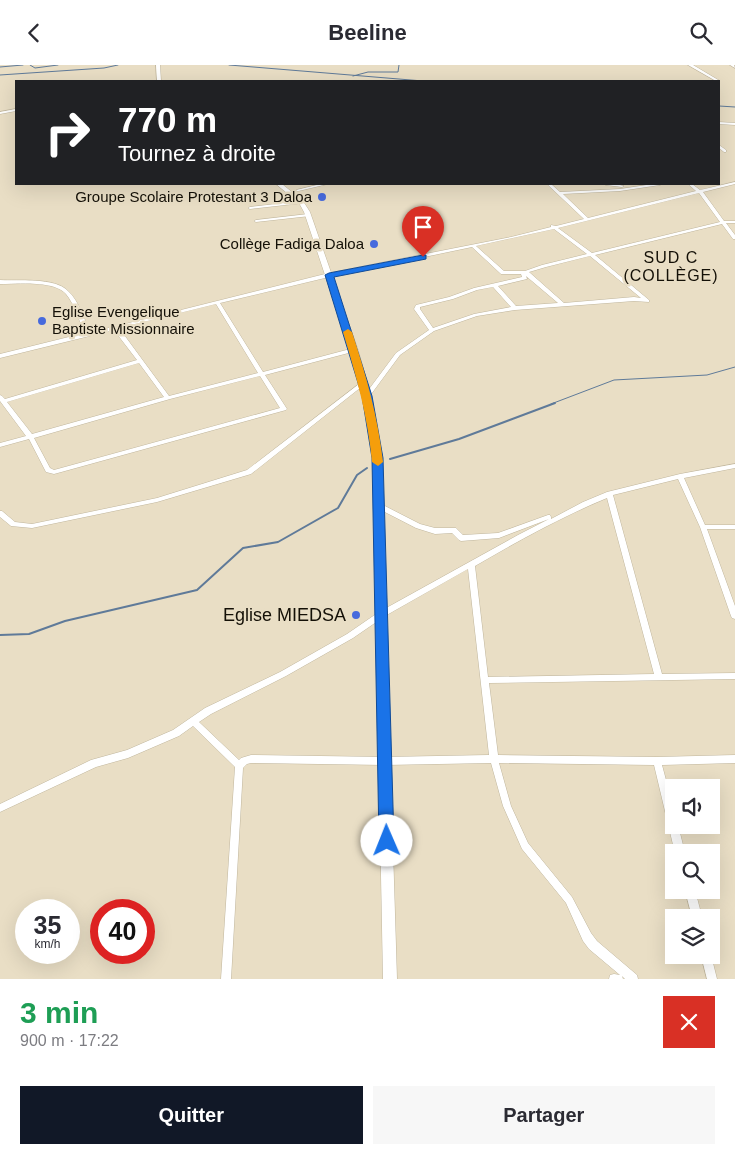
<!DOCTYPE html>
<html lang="fr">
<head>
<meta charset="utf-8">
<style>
  body { margin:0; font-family:Helvetica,sans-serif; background:#f7f7f7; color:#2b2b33; height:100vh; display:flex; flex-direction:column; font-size:19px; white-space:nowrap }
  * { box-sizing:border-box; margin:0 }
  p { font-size:16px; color:#7c7c81 }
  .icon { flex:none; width:28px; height:28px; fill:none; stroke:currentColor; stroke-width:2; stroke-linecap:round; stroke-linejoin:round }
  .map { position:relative; height:914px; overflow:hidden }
  .side { display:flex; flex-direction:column; background:#fff; flex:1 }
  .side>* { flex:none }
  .top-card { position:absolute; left:15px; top:15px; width:705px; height:105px; border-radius:0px; box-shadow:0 5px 20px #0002; background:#202124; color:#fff; overflow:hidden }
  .controls { position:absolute; left:665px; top:714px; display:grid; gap:10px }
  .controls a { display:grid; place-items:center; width:55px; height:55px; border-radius:0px; background:#fff; box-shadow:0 5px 20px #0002; font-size:25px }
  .speed { position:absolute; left:15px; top:834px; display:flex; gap:10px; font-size:25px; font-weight:700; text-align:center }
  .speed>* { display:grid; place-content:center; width:65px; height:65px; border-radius:50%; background:#fff; box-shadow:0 5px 20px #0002; line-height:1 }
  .speed small { font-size:12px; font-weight:400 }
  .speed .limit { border:8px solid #d22; background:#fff; color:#111 }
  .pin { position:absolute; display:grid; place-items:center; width:42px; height:42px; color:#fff; margin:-51px -21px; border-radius:50% 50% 50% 0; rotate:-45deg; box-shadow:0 0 5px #0007 }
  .pin .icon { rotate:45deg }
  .me { position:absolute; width:55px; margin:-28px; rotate:359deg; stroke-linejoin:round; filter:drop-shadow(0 0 4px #0008) }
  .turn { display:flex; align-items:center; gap:18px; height:105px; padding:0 20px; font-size:22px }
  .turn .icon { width:65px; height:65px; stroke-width:2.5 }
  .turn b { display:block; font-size:35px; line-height:42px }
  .round { display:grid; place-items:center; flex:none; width:52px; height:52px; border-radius:0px; background:#f7f7f7 }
  .head { display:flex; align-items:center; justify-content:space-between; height:85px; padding:0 20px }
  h1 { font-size:30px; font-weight:700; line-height:38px; color:#1e9e55 }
  .cta { display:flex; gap:10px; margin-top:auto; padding:10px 20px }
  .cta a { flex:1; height:58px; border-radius:0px; background:#111827; color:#fff; font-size:20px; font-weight:700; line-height:58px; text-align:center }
  .cta a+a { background:#f7f7f7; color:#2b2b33 }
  header { display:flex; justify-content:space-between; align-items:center; height:65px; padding:0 20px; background:#fff; font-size:22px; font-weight:700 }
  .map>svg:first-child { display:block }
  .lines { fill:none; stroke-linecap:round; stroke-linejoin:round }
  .stream-far1 { stroke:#5f7a99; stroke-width:1 }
  .stream { stroke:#5f7a99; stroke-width:2 }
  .minor-casing { stroke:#c0b69d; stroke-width:1 }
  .tertiary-casing { stroke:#c0b69d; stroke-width:1 }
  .minor { fill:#fff; fill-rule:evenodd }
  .tertiary { fill:#fff; fill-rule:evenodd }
  .route { fill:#1a73e8; stroke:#114b97 }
  .slow { fill:#f59e0b }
  .poi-dot { fill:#476add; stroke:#e9dec5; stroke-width:2 }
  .labels { text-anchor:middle; stroke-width:5; stroke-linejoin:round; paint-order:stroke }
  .far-poi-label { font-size:15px; fill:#141007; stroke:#e9dec5; text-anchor:end }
  .far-quarter-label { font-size:16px; letter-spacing:1px; fill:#141007; stroke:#e9dec5 }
  .poi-label { font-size:18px; fill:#141007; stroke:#e9dec5; text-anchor:end }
</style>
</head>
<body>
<header><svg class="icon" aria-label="back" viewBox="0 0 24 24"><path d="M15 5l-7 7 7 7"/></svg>Beeline<svg class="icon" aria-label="search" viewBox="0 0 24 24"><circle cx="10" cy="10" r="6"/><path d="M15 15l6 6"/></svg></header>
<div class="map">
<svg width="735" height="914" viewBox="0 0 735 914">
  <rect width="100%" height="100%" fill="#e9dec5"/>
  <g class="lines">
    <g class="stream-far1">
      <polyline points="30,0 35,3 58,0"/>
      <polyline points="229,0 423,16"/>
      <polyline points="0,2 23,0"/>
      <polyline points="0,10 104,3 118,0"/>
      <polyline points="353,11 368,7 398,7 399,0"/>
      <polyline points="719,41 735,42"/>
      <polyline points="551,339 614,315 707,310 735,302"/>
    </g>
    <g class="stream">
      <polyline points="390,394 459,374 555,338"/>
      <polyline points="0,570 29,569 65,556 197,525 243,483 278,477 338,443 357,410 367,403"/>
    </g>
    <g class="minor-casing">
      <g id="minor">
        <polygon points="688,0 693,0 720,16 716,16"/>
        <polygon points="730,0 734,0 735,3"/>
        <polygon points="719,57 735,58 735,60 719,59"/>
        <polygon points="719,80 726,85 726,87 724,87 719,83"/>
        <path d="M735 117V119L703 127 724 156H735V158H726L735 170V174H733L722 159 595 190 649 235V237L634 236 515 245 477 251 434 266 400 290 369 332 367 333 364 331 396 288 429 265 414 244 416 240 449 232 474 223 522 212 521 209H501L472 182 329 212 220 238 263 307 354 283 357 285 356 286 265 310 287 344 286 345 54 409 46 407 29 374 0 382V378L26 371 0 336V330L2 331 5 334 137 295 114 265 0 293V289L85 268C79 256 75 240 66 229 54 215 17 219 0 219V215C18 216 55 212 68 226 79 236 84 254 90 267L112 262V260L114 259 117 261 329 208 511 172 551 162V160L556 161 584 154 547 119H551L560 127 620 124 653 119H662L660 120 620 126 563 129 588 153 696 126 688 119H692L700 125ZM699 128 720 157 592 188 558 163ZM554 164 587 189 542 200 525 206H504L476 181ZM590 191 641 233 634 232 564 238 529 207 546 202ZM526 211 558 238 516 241 498 221 527 214ZM493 222 511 242 474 249 433 263 420 244V242L453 234 477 225ZM216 239 258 308 169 331 119 263ZM139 298 164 332 32 369 7 337ZM260 311 280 343 54 405 50 403 34 373 170 334Z"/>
        <polygon points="321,119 328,119 290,128 288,127"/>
        <polygon points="604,119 615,119 624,121 622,122 606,120"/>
        <polygon points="301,136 303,136 303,138 250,144 248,143 250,142"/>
        <polygon points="308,149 310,149 310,151 256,157 254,156 256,155"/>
        <polygon points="363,316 366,318 365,319 251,409 157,437 32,463 11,461 0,452 0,446 2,446 15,457 32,459 157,433 247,405"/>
        <path d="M735 399V403L684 413 705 460H735V464H707L735 541V554L732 553 731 551 700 462 678 414 613 430 662 609 735 608V614L489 618 498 690 657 692 735 690V698L662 700 674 745V760H678L685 788H675L654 700 499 698 511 741 528 778 572 832 591 868 597 876 637 910 638 914H625L622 911 623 914H609L610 910 614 909 620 910 589 884 583 876 566 838 522 784 503 741 491 698 385 700 251 698 247 699 243 703 231 914H221L235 702 193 661 179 671 128 693 96 702 0 747V739L91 695 127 685 173 665 205 643 280 607 347 569 379 547 518 470 549 454 499 473 461 476 459 475 452 468 435 469 416 463 377 443 376 441 377 439H381L420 459 435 463H456L463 470 498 468 548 450H550L551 452V454L583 437 607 427 680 409ZM607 433 654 609 488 612 475 501C518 476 561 452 607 433ZM468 504 489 690 385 692 251 690 241 693 239 695 199 657 211 649 286 611 353 573 385 551Z"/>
        <polygon points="685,825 695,825 702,852 692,852"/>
        <polygon points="701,890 711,890 717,914 707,914"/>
      </g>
    </g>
    <g class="tertiary-casing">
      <g id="tertiary">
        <polygon points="156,0 160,0 161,16 157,16"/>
        <polygon points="16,44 16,46 0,49 0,47"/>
        <polygon points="276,119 282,119 303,136 310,147 358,285 371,331 381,393 397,914 383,914 373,393 363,331 350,285 304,147 299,138"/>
      </g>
    </g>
    <use href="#minor" class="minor"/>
    <use href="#tertiary" class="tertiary"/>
  </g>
  <polygon class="route" points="423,190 426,190 426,194 334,212 372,331 383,393 394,776 392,781 387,783 381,781 379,776 372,393 362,331 325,210 329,208"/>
  <path class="slow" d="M348 264 352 267C366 310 378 352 383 397L378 401 372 397C368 352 356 310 343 267Z"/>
  <g class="poi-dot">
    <circle cx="322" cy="132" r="5"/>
    <circle cx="374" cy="179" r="5"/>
    <circle cx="42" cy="256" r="5"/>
    <circle cx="356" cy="550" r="5"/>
  </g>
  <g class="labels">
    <g class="far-poi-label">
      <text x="312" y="137">Groupe Scolaire Protestant 3 Daloa</text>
      <text x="364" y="184">Collège Fadiga Daloa</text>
      <text x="52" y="252" text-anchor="start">Eglise Evengelique<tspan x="52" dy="17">Baptiste Missionnaire</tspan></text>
    </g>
    <g class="far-quarter-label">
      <text x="671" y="198">SUD C<tspan x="671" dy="18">(COLLÈGE)</tspan></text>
    </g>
    <g class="poi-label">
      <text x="346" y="556">Eglise MIEDSA</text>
    </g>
  </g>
</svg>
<div class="controls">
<a><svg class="icon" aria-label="sound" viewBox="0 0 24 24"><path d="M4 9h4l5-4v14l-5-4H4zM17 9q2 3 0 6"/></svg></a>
<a><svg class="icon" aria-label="search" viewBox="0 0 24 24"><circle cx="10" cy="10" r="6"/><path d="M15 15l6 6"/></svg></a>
<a><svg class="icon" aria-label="layers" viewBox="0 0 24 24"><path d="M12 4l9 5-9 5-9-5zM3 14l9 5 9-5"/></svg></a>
</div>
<div class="speed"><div>35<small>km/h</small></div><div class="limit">40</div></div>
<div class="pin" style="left:423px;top:192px;background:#d93025"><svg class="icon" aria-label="arrive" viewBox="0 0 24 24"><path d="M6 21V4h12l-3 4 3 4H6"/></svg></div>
<svg class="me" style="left:387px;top:776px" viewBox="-20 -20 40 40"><circle r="19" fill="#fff"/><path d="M0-13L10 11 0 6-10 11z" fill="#1a73e8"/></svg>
<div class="top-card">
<div class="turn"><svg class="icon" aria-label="right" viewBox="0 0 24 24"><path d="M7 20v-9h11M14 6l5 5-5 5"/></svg><div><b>770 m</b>Tournez à droite</div></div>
</div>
</div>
<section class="side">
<div class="head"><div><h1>3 min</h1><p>900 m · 17:22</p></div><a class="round" style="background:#d93025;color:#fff"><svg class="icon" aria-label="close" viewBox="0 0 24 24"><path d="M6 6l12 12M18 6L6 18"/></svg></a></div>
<div class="cta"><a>Quitter</a><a>Partager</a></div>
</section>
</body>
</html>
